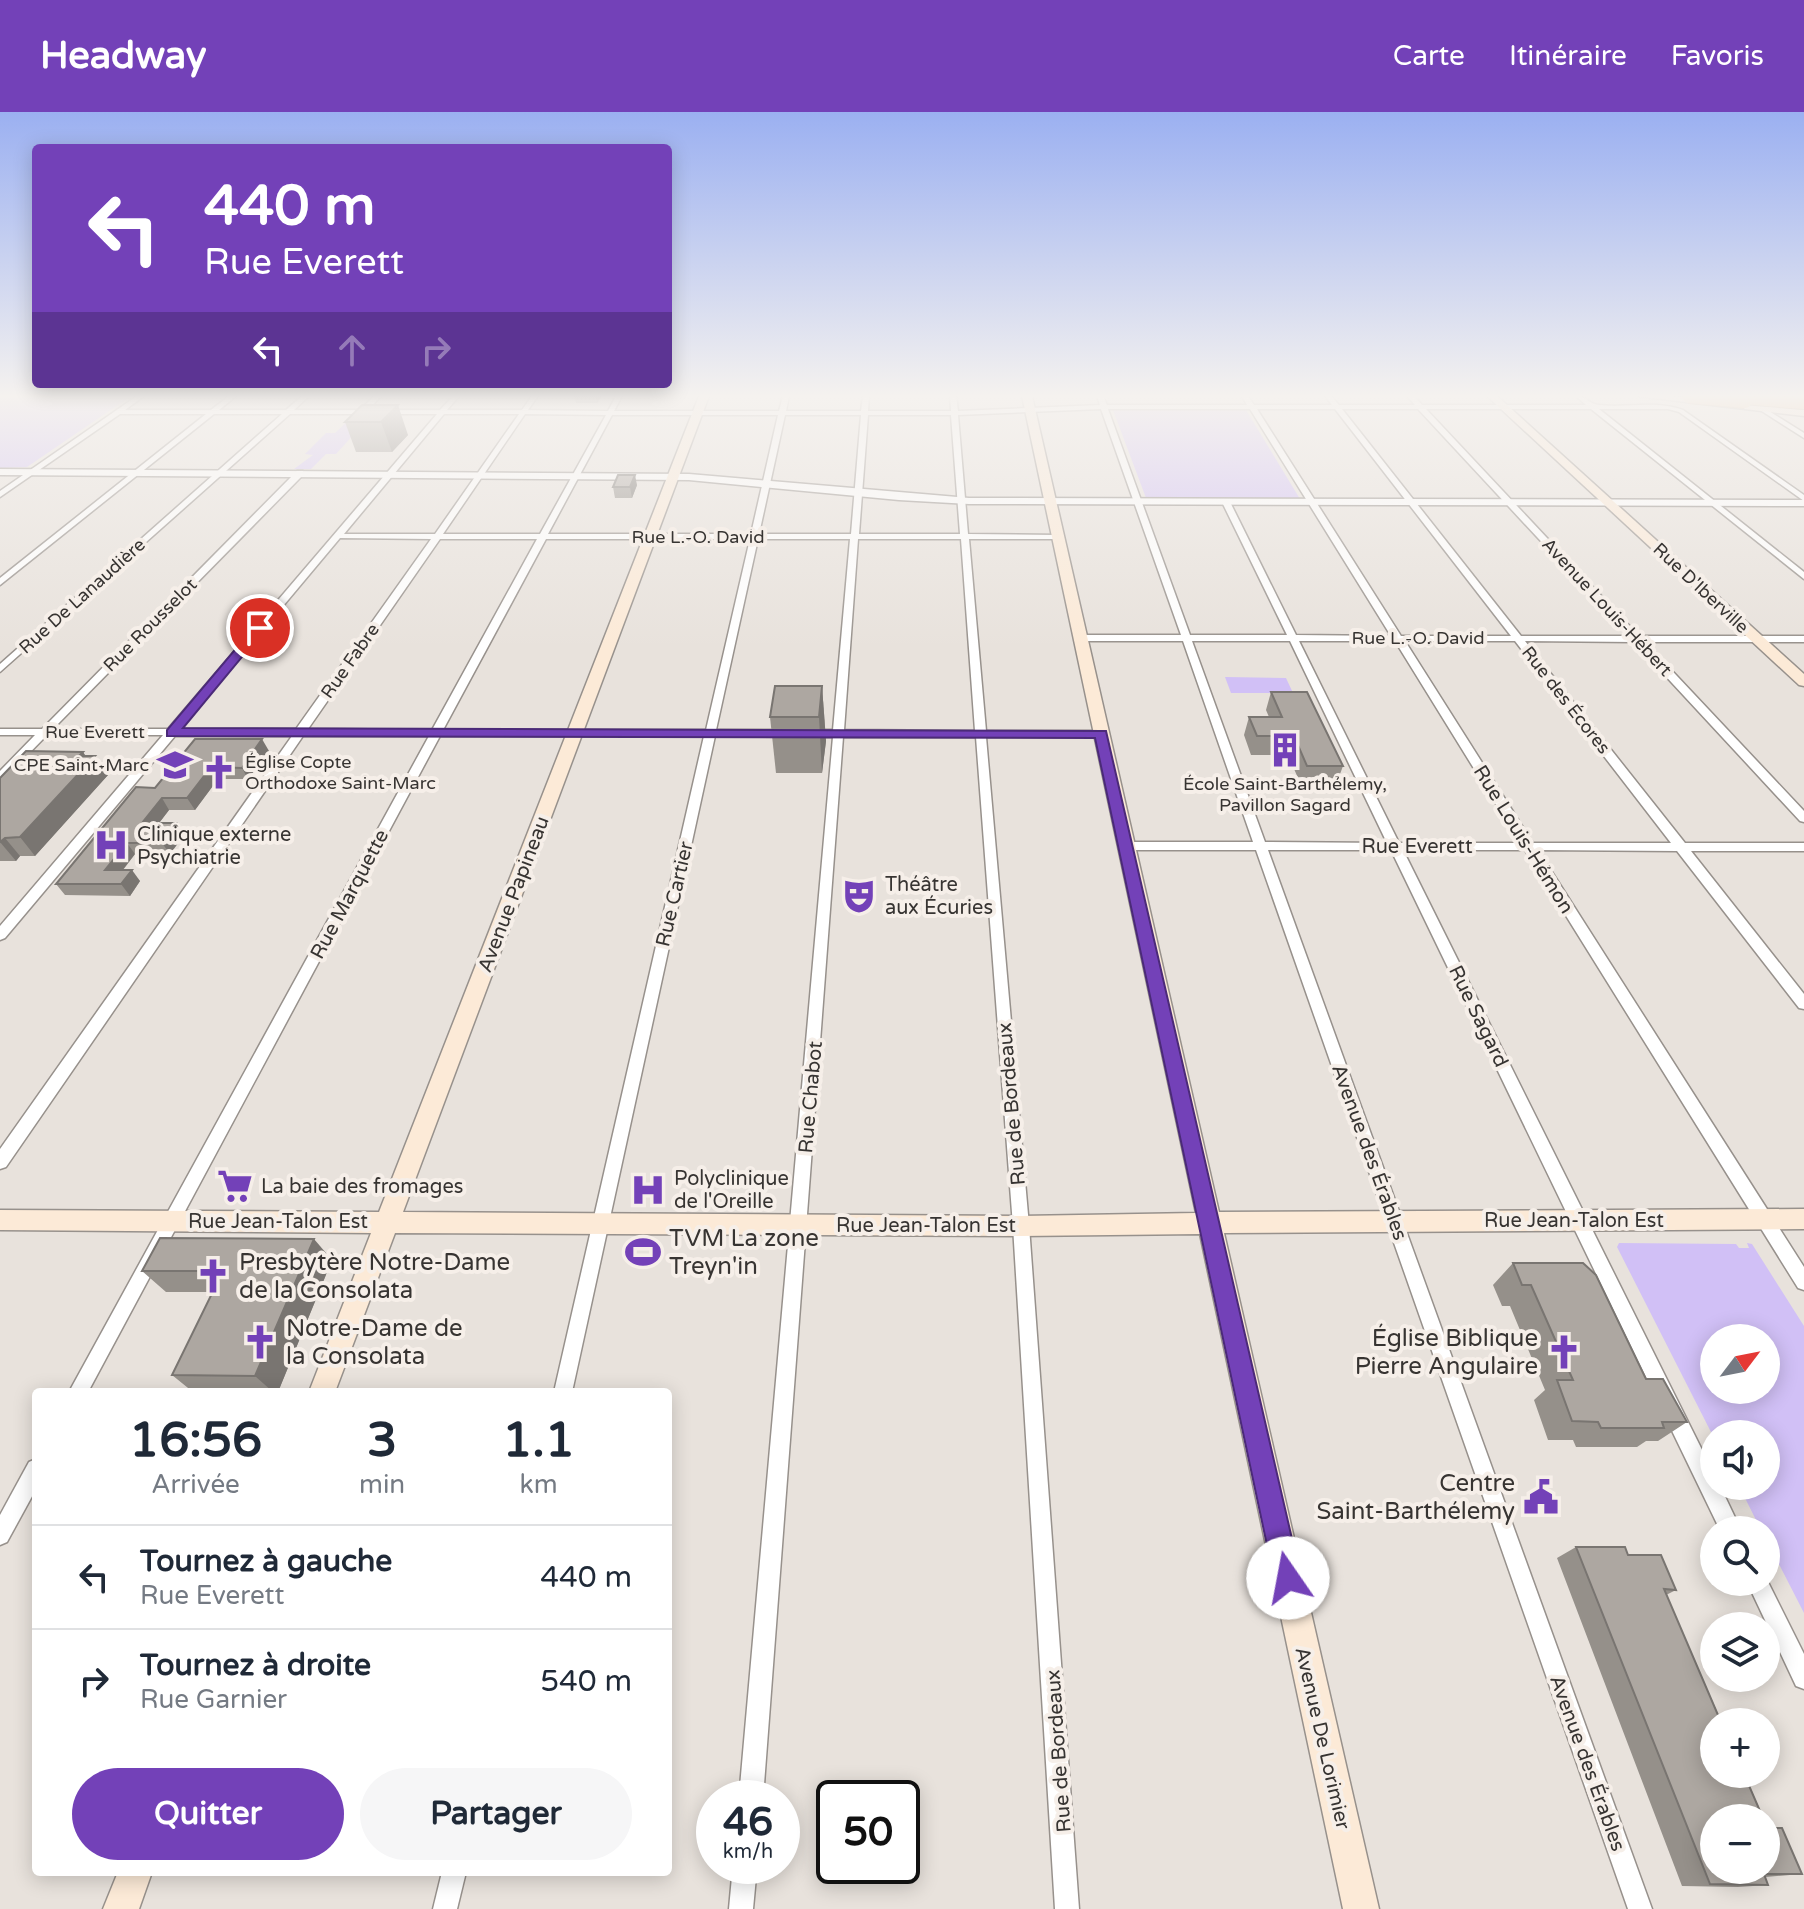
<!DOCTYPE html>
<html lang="fr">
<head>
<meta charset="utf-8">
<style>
  body { margin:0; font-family:"Varela Round",sans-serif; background:#f6f6f7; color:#1f2937; height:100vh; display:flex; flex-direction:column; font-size:30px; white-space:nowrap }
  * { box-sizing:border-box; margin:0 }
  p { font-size:26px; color:#747a83 }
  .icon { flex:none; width:44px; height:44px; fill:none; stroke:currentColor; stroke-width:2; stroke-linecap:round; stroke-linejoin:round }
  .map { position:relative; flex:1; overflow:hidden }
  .drawer { position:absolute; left:32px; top:1276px; width:640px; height:488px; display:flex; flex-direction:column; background:#fff; border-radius:8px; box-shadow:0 4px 20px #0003 }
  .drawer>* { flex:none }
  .hud { position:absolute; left:32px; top:32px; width:640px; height:244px; border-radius:8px; box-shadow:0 4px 20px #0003; background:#7341b8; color:#fff; overflow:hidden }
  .needle { width:52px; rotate:58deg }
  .fabs { position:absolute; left:1700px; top:1212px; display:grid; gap:16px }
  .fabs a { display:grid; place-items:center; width:80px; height:80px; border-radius:50%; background:#fff; box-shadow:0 4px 20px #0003; font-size:40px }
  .speed { position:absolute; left:696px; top:1668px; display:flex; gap:16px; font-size:40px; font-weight:700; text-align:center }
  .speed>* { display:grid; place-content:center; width:104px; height:104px; border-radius:50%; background:#fff; box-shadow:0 4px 20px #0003; line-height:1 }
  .speed small { font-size:20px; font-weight:400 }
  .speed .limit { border:4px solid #111; border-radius:12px; background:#fff; color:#111 }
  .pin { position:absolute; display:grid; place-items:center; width:68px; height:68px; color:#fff; margin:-34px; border:4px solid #fff; border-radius:50%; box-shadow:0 2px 8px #0007 }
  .me { position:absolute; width:88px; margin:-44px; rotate:348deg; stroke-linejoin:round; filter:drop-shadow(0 0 6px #0008) }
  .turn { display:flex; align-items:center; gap:28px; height:168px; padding:0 40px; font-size:36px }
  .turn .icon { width:104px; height:104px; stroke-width:2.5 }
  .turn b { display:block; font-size:56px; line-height:68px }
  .lanes { display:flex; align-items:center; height:76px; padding:0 40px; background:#0003; justify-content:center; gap:40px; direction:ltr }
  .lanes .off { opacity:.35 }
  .eta { display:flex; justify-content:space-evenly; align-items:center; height:136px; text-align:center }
  .eta b { font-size:48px; font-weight:700; line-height:56px }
  .cta { display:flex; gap:16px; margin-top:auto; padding:16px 40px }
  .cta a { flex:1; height:92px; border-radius:48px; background:#7341b8; color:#fff; font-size:32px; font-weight:700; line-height:92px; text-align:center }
  .cta a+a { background:#f6f6f7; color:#1f2937 }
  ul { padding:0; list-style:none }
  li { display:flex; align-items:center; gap:24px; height:104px; padding:0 40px; border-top:2px solid #e0e1e3 }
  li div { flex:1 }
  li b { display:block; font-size:30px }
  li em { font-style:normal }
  header { display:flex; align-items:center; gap:48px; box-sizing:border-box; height:112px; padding:0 40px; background:#7341b8; color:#fff }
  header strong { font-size:38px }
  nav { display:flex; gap:44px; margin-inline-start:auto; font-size:28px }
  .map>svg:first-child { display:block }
  .green { fill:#d1c0f6; fill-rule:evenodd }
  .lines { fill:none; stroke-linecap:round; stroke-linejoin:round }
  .minor-casing { stroke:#97918c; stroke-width:3 }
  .tertiary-casing { stroke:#97918c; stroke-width:3 }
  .secondary-casing { stroke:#97918c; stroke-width:3 }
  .minor { fill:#fff; fill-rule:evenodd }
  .tertiary { fill:#fff; fill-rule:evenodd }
  .secondary { fill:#fcead7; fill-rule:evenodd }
  .motorway-bridge-casing { stroke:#b28a60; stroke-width:16; stroke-linecap:butt }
  .motorway-bridge { stroke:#f5b979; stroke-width:14 }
  .wall { fill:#95908a }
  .shaded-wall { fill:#797571 }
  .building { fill:#ada7a1; stroke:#797571; stroke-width:2 }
  .route { fill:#7341b8; stroke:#4b2a78; stroke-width:2 }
  .labels { text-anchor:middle; stroke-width:8; stroke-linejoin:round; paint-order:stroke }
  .far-street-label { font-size:18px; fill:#373432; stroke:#f6efe9 }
  .far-poi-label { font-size:18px; fill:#373432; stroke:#f6efe9; text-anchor:start }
  .poi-label { font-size:20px; fill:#373432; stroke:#f6efe9; text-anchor:start }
  .street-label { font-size:20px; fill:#373432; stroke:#f6efe9 }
  .near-poi-label { font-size:24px; fill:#373432; stroke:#f6efe9; text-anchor:start }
</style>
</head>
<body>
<header>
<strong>Headway</strong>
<nav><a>Carte</a><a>Itinéraire</a><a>Favoris</a></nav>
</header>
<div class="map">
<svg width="1804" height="1797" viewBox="0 0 1804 1797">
  <rect width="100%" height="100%" fill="#e8e2dc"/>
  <g class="green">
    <polygon points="0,284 131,284 27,355 0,356"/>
    <polygon points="1113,298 1246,298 1300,387 1146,386"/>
    <polygon points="354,303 355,321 336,342 326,342 311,357 294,357 313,343 305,342 326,321 335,321"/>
    <polygon points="1225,565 1286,566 1293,581 1231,581"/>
    <path d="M1619 1131 1736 1132 1739 1136H1749L1747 1131 1752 1132 1804 1214V1501L1766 1427V1418H1761L1739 1374H1766V1322H1714V1326L1617 1135ZM1714 1226H1766V1278H1714Z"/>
  </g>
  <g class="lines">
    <g class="minor-casing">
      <g id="minor">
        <path d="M137 284H144L125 298H211L229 284H236L219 298H286L302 284H309L294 298H360L374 284H381L368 298H440L453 284H459L447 298H522L532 284H538L528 298 608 299 616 284H622L614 299H779L783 284H789L786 299H861L863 284H869L868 299H951L950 284H956L958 299 1100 293 1097 284H1103L1107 293H1247L1242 284H1248L1254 293H1332L1325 284H1331L1339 293H1415L1407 284H1414L1422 293H1586L1576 284C1586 284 1589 292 1599 293 1627 296 1656 288 1683 298L1804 383V389L1679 300 1668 297H1599L1804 460V467L1591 297H1426L1639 524H1804V530H1645L1804 699V710L1800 709 1634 530 1525 529 1685 731H1804V739H1691L1804 882V897L1799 896 1677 739 1538 738 1804 1155V1178L1798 1176 1525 738H1403L1714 1362V1374H1720L1741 1418H1720L1391 738H1268L1652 1797H1628L1256 738H1127L1121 734 1127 730H1253L1183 529H1081L1076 526 1081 523H1181L1101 297 958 303 968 422 1058 423 1062 425 1058 427H969L986 619H1101L1106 622 1101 625H986L1029 1114 1079 1797H1055L1013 1114 976 625H843L763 1686H739L833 625 715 624 572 1280H554L704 624H440L88 1280H69L429 624H303L6 1055 0 1057V1037L292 624H175L5 826 0 828V814L163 623H47L4 667 0 668V659L35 623H0V617H42L297 359H303V363L53 617H168L437 302H290L0 560V552L282 302H214L0 473V466L206 302H120L0 385V379ZM1108 297H1250L1391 524 1296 523 1230 390 1226 388 1222 390 1287 523H1190ZM1257 297H1335L1511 524H1401ZM1342 297H1418L1629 524H1521ZM444 302H519L435 422H344ZM525 302 606 303 540 422H443ZM612 303H778L751 422H548ZM785 303H861L851 422H759ZM868 303H951L960 422H859ZM340 426 431 427 296 617H180ZM440 427H537L432 618 308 617ZM546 427H750L706 618H443ZM758 427H850L833 618H716ZM858 427H961L975 619 844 618ZM1192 529H1290L1387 731 1265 730ZM1299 529H1395L1520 731H1399ZM1405 529H1515L1671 731H1533Z"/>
        <polygon points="1757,294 1761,294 1804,321 1804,326 1757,296"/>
        <polygon points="36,1347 36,1377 7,1430 0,1433 0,1403 29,1350"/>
        <polygon points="1766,1466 1804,1542 1804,1577 1796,1574 1747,1470 1766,1470"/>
        <polygon points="733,1754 757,1754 753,1797 729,1797"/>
        <polygon points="442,1760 466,1760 457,1797 433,1797"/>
      </g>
    </g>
    <g class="tertiary-casing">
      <polygon id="tertiary" points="0,357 689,362 969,386 1804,388 1804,394 969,392 899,388 689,368 0,363"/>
    </g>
    <g class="secondary-casing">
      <g id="secondary">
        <polygon points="699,284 709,284 403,1100 1021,1104 1196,1101 1022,284 1032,284 1219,1100 1804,1097 1804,1117 1224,1121 1379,1797 1343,1797 1200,1122 1021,1124 395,1121 335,1280 309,1280 371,1121 0,1118 0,1098 379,1100"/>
        <polygon points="1487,284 1497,284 1804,562 1804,574 1799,573"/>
        <polygon points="1636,284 1667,284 1804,298 1804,304"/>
        <polygon points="118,1760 152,1760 139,1797 103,1797"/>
      </g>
    </g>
    <use href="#minor" class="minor"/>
    <use href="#tertiary" class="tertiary"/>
    <use href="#secondary" class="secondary"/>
    <g class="motorway-bridge-casing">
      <g id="motorway-bridge">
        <polyline points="1689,284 1745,289"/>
        <polyline points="1730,284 1804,290"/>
      </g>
    </g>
    <use href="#motorway-bridge" class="motorway-bridge"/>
  </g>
  <g class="wall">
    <polygon points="574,284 602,284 597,291 576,291"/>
    <polygon points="362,293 408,323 392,340 356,340 345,310"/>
    <polygon points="637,373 632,386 615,386 613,375"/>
    <polygon points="822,574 826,629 822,661 776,661 770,605"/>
    <polygon points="1271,580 1343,654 1336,673 1301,673 1288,643 1251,643 1244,623 1249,605 1269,605 1266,598"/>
    <polygon points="195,627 269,639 248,667 218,667 195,698 169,698 159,711 176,711 184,723 170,742 135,742 123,758 140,769 130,784 65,783 56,772 155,676"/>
    <polygon points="86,644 95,644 108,663 35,744 20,744 16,749 0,749 0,666"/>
    <polygon points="332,1148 278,1280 193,1280 172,1263 213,1180 166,1180 142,1159"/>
    <polygon points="1513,1151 1646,1267 1687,1310 1658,1329 1646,1329 1637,1335 1576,1335 1573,1328 1548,1328 1534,1288 1545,1278 1510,1194 1502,1194 1493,1173"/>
    <polygon points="1576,1435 1628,1443 1676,1478 1666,1483 1768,1716 1802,1762 1765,1765 1768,1773 1738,1775 1682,1774 1557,1446"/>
  </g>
  <g class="shaded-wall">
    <polygon points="596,284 602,284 597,291"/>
    <polygon points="398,293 408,323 392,340 381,310"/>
    <polygon points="635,363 637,373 632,386 630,375"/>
    <polygon points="822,574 826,629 822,661 819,605"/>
    <polygon points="262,627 269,639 248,667 242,656"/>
    <polygon points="83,640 90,650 95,644 108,663 35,744 20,725"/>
    <polygon points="211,655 218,667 195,698 187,686"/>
    <polygon points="162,686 169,698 150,723 142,711"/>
    <polygon points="176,711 184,723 170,742 162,731"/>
    <polygon points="5,726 20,744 16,749 0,730"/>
    <polygon points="127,731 135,742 114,769 105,758"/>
    <polygon points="132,758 140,769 130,784 121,772"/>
    <polygon points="314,1127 332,1148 278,1280 273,1280 255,1264"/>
  </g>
  <g class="building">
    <polygon points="362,293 398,293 381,310 345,310"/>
    <polygon points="618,363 635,363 630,375 613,375"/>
    <polygon points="775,574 822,574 819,605 770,605"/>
    <polygon points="1271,580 1307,580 1343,654 1307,654 1294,624 1257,624 1249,605 1282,605"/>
    <polygon points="195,627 262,627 242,656 211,655 187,686 162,686 142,711 176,711 162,731 127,731 105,758 132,758 121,772 56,772 136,675 155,676"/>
    <polygon points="26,639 83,640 79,644 95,644 20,725 5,726 0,730 0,666"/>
    <polygon points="160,1126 314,1127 255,1264 172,1263 223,1159 142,1159"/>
    <polygon points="1513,1151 1583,1151 1596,1163 1646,1267 1663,1267 1687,1310 1662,1310 1664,1316 1601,1316 1598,1310 1572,1309 1557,1268 1573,1268 1531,1173 1522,1173"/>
    <polygon points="1576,1435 1625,1435 1628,1443 1661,1443 1676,1478 1664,1477 1721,1610 1714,1610 1714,1662 1744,1662 1763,1706 1714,1706 1714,1758 1766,1758 1766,1712 1768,1716 1782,1716 1802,1762 1764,1762 1768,1773 1710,1772"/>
  </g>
  <linearGradient id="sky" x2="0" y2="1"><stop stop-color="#9bb0f1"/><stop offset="0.53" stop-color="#f5f2ef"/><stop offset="1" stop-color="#f5f2ef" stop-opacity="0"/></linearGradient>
  <rect width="1804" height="536" fill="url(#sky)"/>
  <polygon class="route" points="256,513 266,516 183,616 1106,619 1301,1466 1297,1476 1288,1480 1278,1476 1274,1466 1095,626 167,624 167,618"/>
  <defs>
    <g id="building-bare" transform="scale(2.76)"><path d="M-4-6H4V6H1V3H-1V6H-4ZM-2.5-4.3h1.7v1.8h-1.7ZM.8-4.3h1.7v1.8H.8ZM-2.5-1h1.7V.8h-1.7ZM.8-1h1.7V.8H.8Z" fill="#7341b8" stroke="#f6efe9" stroke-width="2.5" paint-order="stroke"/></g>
    <g id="school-bare" transform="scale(2.76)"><path d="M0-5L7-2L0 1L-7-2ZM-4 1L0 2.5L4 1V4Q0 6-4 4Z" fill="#7341b8" stroke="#f6efe9" stroke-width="2.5" paint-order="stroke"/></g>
    <g id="church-bare" transform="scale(2.76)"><path d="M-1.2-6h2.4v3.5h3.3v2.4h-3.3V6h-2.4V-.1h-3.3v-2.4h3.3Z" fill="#7341b8" stroke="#f6efe9" stroke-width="2.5" paint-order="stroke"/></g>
    <g id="hospital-bare" transform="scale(2.76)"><path d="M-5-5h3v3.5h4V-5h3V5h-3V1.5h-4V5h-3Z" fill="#7341b8" stroke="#f6efe9" stroke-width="2.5" paint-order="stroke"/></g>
    <g id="theatre-bare" transform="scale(2.76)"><path d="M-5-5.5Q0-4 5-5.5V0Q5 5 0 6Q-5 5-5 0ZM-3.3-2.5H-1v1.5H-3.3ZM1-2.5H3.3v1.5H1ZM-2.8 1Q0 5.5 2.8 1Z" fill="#7341b8" stroke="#f6efe9" stroke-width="2.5" paint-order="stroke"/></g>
    <g id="supermarket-bare" transform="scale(2.76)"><path d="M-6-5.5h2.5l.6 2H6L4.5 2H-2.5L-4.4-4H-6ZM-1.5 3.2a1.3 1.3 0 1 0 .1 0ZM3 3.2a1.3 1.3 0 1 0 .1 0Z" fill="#7341b8" stroke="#f6efe9" stroke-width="2.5" paint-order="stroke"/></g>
    <g id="stadium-bare" transform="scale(2.76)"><path d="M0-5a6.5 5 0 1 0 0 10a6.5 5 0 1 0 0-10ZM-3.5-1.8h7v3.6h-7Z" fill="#7341b8" stroke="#f6efe9" stroke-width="2.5" paint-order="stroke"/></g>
    <g id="civic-bare" transform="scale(2.76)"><path d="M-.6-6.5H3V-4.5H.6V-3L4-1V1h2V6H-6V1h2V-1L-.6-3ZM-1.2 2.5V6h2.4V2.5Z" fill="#7341b8" stroke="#f6efe9" stroke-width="2.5" paint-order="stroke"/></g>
  </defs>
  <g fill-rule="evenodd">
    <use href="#building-bare" x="1285" y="638"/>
    <use href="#school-bare" x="175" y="653"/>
    <use href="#church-bare" x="219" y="660"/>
    <use href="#hospital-bare" x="111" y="733"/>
    <use href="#theatre-bare" x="859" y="784"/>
    <use href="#supermarket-bare" x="235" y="1074"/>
    <use href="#hospital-bare" x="648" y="1078"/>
    <use href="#stadium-bare" x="643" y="1140"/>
    <use href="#church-bare" x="213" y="1164"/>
    <use href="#church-bare" x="260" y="1230"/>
    <use href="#church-bare" x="1564" y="1240"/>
    <use href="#civic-bare" x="1541" y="1385"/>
  </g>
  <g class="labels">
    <g class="far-street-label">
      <text x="698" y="431">Rue L.-O. David</text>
      <text transform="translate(1701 476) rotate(43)" y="6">Rue D'Iberville</text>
      <text transform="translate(82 484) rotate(-42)" y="6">Rue De Lanaudière</text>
      <text transform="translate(1607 495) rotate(47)" y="6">Avenue Louis-Hébert</text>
      <text transform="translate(150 513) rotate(-45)" y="6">Rue Rousselot</text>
      <text x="1418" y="532">Rue L.-O. David</text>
      <text transform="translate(350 549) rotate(-55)" y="6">Rue Fabre</text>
      <text transform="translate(1566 588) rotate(52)" y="6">Rue des Écores</text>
      <text x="95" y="626">Rue Everett</text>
    </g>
    <g class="far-poi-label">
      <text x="245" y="656">Église Copte<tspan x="245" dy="21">Orthodoxe Saint-Marc</tspan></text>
      <text x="149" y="659" text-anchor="end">CPE Saint-Marc</text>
      <text x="1285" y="678" text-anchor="middle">École Saint-Barthélemy,<tspan x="1285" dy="21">Pavillon Sagard</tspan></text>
    </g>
    <g class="poi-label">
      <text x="137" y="729">Clinique externe<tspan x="137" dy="23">Psychiatrie</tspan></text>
      <text x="885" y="779">Théâtre<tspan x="885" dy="23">aux Écuries</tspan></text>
      <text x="674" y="1073">Polyclinique<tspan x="674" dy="23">de l'Oreille</tspan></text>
      <text x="261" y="1081">La baie des fromages</text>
    </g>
    <g class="street-label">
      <text transform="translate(1524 727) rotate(58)" y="7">Rue Louis-Hémon</text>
      <text x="1417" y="741">Rue Everett</text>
      <text transform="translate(349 782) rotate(-62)" y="7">Rue Marquette</text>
      <text transform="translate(513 782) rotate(-69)" y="7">Avenue Papineau</text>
      <text transform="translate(674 782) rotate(-77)" y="7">Rue Cartier</text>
      <text transform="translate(1479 904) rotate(64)" y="7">Rue Sagard</text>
      <text transform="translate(810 985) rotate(-85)" y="7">Rue Chabot</text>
      <text transform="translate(1011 992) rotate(-95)" y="7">Rue de Bordeaux</text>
      <text transform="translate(1370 1040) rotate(70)" y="7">Avenue des Érables</text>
      <text x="1574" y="1115">Rue Jean-Talon Est</text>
      <text x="278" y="1116">Rue Jean-Talon Est</text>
      <text x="926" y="1120">Rue Jean-Talon Est</text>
      <text transform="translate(1323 1626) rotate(77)" y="7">Avenue De Lorimier</text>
      <text transform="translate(1058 1639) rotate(-94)" y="7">Rue de Bordeaux</text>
      <text transform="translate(1588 1651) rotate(70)" y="7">Avenue des Érables</text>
    </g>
    <g class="near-poi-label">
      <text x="669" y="1134">TVM La zone<tspan x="669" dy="28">Treyn'in</tspan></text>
      <text x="239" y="1158">Presbytère Notre-Dame<tspan x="239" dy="28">de la Consolata</tspan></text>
      <text x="286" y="1224">Notre-Dame de<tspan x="286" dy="28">la Consolata</tspan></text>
      <text x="1538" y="1234" text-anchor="end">Église Biblique<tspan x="1538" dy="28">Pierre Angulaire</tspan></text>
      <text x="1515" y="1379" text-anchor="end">Centre<tspan x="1515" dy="28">Saint-Barthélemy</tspan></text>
    </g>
  </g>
</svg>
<div class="fabs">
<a><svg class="needle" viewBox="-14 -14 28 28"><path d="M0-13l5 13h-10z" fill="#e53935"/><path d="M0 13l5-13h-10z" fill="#747a83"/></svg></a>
<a><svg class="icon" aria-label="sound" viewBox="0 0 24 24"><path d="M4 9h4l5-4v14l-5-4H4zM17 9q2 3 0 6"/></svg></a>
<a><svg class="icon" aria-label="search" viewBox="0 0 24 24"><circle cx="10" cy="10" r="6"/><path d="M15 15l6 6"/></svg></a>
<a><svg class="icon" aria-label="layers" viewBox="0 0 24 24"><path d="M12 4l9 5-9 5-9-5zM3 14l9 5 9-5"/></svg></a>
<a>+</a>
<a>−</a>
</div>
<div class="speed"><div>46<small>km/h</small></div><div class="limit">50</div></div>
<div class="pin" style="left:260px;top:516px;background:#d93025"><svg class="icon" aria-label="arrive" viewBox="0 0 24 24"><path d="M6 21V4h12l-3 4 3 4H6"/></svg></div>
<svg class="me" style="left:1288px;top:1466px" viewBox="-20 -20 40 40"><circle r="19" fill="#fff"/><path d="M0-13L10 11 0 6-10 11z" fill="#7341b8"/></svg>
<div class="hud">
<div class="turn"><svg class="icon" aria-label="left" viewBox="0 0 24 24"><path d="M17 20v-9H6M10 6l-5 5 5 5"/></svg><div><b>440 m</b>Rue Everett</div></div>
<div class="lanes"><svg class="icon" aria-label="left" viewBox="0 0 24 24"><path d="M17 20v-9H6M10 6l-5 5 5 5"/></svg><svg class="icon off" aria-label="ahead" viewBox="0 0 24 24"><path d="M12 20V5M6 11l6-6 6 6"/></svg><svg class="icon off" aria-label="right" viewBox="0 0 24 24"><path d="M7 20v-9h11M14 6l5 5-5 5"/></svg></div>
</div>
<section class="drawer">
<div class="eta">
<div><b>16:56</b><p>Arrivée</p></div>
<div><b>3</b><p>min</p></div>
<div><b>1.1</b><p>km</p></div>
</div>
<ul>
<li><svg class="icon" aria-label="left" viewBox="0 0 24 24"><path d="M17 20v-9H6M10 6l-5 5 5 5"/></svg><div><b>Tournez à gauche</b><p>Rue Everett</p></div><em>440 m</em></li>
<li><svg class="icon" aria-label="right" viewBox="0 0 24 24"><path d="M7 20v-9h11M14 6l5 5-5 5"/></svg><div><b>Tournez à droite</b><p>Rue Garnier</p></div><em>540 m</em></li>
</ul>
<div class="cta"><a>Quitter</a><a>Partager</a></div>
</section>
</div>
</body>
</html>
